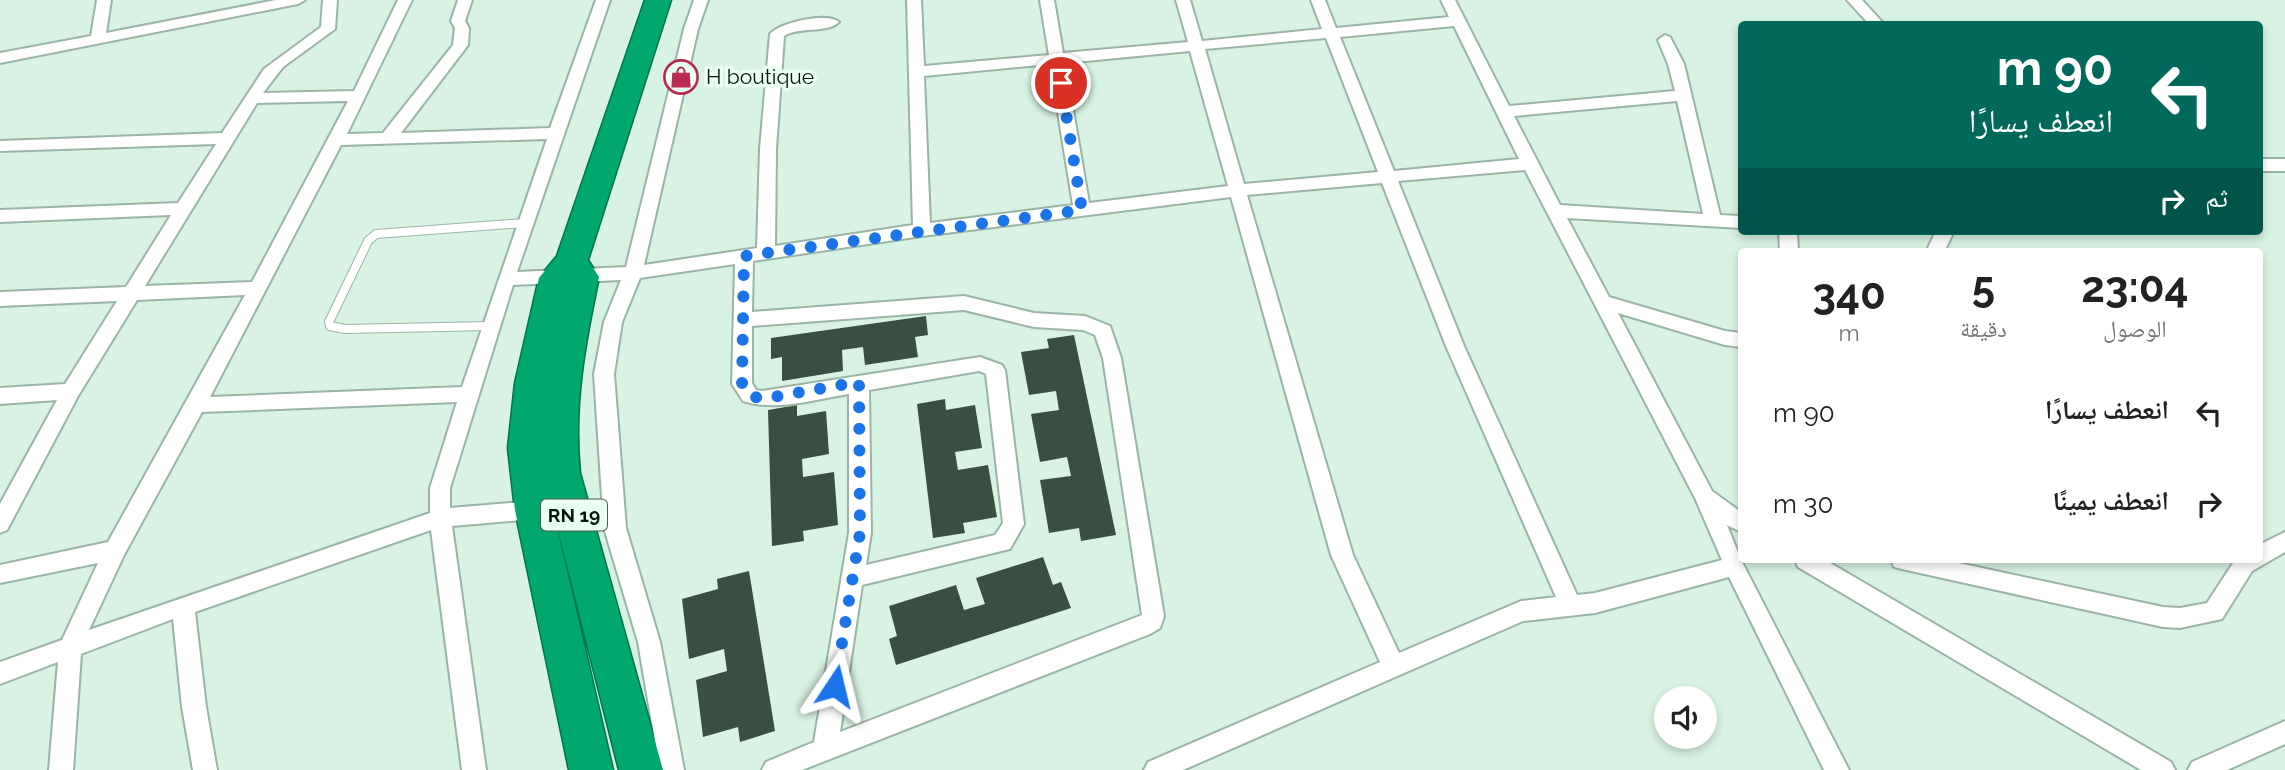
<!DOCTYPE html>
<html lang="ar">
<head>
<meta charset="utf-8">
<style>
  body { margin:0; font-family:Raleway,"Noto Naskh Arabic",sans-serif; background:#f6f6f6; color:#222; direction:rtl; height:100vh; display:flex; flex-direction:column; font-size:26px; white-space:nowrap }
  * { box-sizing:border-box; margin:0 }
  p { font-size:23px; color:#767676 }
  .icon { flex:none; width:38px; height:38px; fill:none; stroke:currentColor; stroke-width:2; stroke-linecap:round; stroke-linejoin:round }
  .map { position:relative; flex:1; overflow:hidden; direction:ltr }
  .drawer { position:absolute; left:1738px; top:248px; width:525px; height:315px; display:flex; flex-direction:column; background:#fff; border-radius:7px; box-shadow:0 4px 10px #0003; direction:rtl }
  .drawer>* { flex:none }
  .guide { position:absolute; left:1738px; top:21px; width:525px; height:214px; border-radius:7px; box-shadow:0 4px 10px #0003; direction:rtl; background:#00695c; color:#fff; overflow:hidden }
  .controls { position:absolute; left:1654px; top:686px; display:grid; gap:14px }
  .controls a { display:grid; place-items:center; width:63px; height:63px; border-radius:50%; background:#fff; box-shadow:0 4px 10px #0003; font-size:35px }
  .pin { position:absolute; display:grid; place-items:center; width:60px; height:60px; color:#fff; margin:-30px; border:4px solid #fff; border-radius:50%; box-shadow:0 2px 7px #0007 }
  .me { position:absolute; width:77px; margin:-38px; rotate:10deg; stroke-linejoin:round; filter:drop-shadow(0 0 5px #0008) }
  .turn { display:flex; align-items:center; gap:24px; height:147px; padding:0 35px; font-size:32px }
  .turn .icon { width:91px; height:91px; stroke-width:2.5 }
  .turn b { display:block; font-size:49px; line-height:60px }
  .then { display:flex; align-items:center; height:66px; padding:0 35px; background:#0003; gap:14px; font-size:26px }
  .eta { display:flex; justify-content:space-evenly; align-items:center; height:119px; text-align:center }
  .eta b { font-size:42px; font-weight:700; line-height:49px }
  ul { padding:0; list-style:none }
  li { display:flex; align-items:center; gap:21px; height:91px; padding:0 35px }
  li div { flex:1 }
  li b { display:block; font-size:26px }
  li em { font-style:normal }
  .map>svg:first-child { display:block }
  .building { fill:#384f42 }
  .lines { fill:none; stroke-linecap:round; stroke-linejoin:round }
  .lane-casing { stroke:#9ab4a5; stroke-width:10 }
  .street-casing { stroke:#9ab4a5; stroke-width:4 }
  .highway-casing { stroke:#04744d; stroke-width:3 }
  .lane { stroke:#fff; stroke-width:8 }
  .street { fill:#fff; fill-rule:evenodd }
  .highway { fill:#00a86e; fill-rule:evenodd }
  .route { stroke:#1a73e8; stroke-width:12; stroke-dasharray:0 21.6 }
  .labels { text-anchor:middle; stroke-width:7; stroke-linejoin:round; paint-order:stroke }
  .shield { fill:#e9fff2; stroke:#4e5a53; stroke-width:2 }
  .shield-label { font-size:19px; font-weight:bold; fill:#0b140f }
  .poi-label { font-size:21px; fill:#0b140f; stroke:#e9fff2; text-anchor:start }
</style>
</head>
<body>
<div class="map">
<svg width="2285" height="770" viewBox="0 0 2285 770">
  <rect width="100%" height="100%" fill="#d8f3e3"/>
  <g class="building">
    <polygon points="926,316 928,335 915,337 918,357 865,365 863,347 842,350 843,371 782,381 782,357 771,359 771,338"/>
    <polygon points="1074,335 1116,535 1081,541 1079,528 1049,533 1040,480 1071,476 1067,457 1040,462 1031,414 1059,410 1056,391 1029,395 1021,352 1049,348 1047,339"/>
    <polygon points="945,399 946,410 975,405 982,448 955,452 958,470 988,465 997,517 963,523 965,533 933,538 917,404"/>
    <polygon points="797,405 797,416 826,411 829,454 802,459 803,477 834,472 838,525 803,531 804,541 772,546 768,410"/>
    <polygon points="1043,557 1053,585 1061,582 1071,608 896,665 889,639 897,636 889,606 956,585 964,610 985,604 976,578"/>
    <polygon points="749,571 775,731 740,742 738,727 703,737 696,680 727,671 724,649 689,659 682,599 718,589 717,579"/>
  </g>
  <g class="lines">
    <g class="lane-casing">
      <polyline id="lane" points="491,326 345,329 330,326 329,322 368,241 376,234 525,223"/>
    </g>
    <g class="street-casing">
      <g id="street">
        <polygon points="97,0 111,0 106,33 276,0 305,0 298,4 0,63 0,53 91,36"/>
        <path d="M323 0H337L335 29 283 67 263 93 354 91 398 0H412L347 134 383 133 453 45 455 28 451 21 458 0H472L465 21 469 28 468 45 401 133 550 128 596 0H610L517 272 626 267 684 29 694 0H708L698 29 644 265 757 248 760 149 770 34C780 22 828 12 839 22 826 34 800 26 784 36L776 149 775 246 913 225 907 0H921L924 66 1049 55 1040 0H1054L1063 53 1188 42 1176 0H1190L1202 41 1322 29 1311 0H1325L1336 28 1449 17 1441 0H1455L1509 106 1675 91 1668 64 1658 40 1665 35 1670 37 1684 64 1720 215 1741 216V228L1567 218 1609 297 1725 331 1741 333V347L1725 345 1618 313 1712 491 1741 512V532L1727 525 1741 560 1849 770H1824L1729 577 1595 613 1523 621 1183 770H1144L1148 762 1380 662 1331 555 1231 197 922 236 753 261 752 312 964 296 1034 313 1085 316 1110 326 1121 358 1164 616 1160 628 1150 634 802 770H762L766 762 814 742 849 533V394C815 399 777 412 743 401L732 384 735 264 640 278 622 322 614 374 626 528 660 642 684 770H660L638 642 604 528 594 374 604 322 621 280 513 285 450 488V508L534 501 541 504 544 510 541 516 534 519 452 526 486 770H462L431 530 195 612 206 707 217 770H193L182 707 173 619 81 654 73 770H49L58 662 0 684V662L62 640 98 563 0 583V565L108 542 245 295 137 300 78 396 7 530 0 533V504L57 400 0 404V388L65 384 117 301 0 306V292L126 287 171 215 0 222V210L178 203 216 144 0 151V141L222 133 264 69 321 27ZM1454 26 1519 159 1394 171 1340 37ZM1326 38 1378 172 1244 184 1205 49ZM1190 51 1228 186 1089 203 1065 63ZM1050 64 1073 205 930 223 924 76ZM348 101 252 282 145 286 257 103ZM1677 101 1703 214 1560 205 1514 116ZM547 139 462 387 210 397 341 145ZM1525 170 1695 498 1722 560 1595 593 1577 595 1464 346 1398 181ZM1382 183 1446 346 1556 597 1521 601 1399 653 1353 555 1247 195ZM964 310 1034 327 1083 330 1095 335 1103 358 1142 615 840 732 862 585 1010 549 1024 524 1005 370 1002 365 980 357 762 391 756 390 752 383V326ZM979 371 986 374 1003 523 995 535 866 565 871 533 869 390ZM457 402 430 488V513L89 630 124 555 202 412Z"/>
        <polygon points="1847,0 1862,0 1884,24 1869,24"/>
        <rect x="2259" y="159" width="26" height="12"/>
        <polygon points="1779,231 1797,231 1798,252 1780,252"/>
        <polygon points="1936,231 1954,231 1944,252 1926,252"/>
        <polygon points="2285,532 2285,552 2252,571 2222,619 2180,628 2163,627 1902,569 1894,567 1891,560 1945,560 2163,607 2180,608 2207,603 2235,560 2259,560 2259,545"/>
        <polygon points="1795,560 1825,560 2171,762 2175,770 2141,770 1798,567"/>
        <polygon points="2285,721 2285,744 2227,770 2188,770 2192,762"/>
      </g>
    </g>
    <g class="highway-casing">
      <path id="highway" d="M645 0H671L588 260 599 277C585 343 573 406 580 473L663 770H619L553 510 613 770H569L515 510 508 448 515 383 539 278 557 256Z"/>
    </g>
    <use href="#lane" class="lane"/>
    <use href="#street" class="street"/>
    <use href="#highway" class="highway"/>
  </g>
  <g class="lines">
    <path class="route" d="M835 686 860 533 859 382 762 399C751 396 746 395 742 384L744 256 1082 210 1061 83"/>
  </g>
  <defs>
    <g id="shop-ring" transform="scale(1.75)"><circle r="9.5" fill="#e9fff2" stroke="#b92952" stroke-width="1.5"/><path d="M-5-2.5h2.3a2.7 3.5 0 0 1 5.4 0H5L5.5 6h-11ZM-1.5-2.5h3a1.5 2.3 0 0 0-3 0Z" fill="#b92952"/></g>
  </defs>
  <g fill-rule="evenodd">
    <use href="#shop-ring" x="681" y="77"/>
  </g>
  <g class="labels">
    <rect class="shield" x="541" y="499.5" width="66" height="31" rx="5"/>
    <g class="shield-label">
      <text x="574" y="522">RN 19</text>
    </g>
    <g class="poi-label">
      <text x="706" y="84">H boutique</text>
    </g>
  </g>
</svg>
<div class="controls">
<a><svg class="icon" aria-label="sound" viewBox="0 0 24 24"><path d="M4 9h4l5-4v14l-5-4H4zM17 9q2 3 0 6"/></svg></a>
</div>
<div class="pin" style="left:1061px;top:83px;background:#d93025"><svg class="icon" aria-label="arrive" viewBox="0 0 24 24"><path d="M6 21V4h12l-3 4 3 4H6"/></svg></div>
<svg class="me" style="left:835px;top:686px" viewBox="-20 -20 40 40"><path d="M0-17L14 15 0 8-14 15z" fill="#1a73e8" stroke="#fff" stroke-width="4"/></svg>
<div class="guide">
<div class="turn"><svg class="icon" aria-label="left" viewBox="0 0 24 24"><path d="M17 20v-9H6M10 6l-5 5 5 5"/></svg><div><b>90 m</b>انعطف يسارًا</div></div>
<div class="then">ثم<svg class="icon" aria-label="right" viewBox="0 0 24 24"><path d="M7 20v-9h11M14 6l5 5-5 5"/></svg></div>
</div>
<section class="drawer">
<div class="eta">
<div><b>23:04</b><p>الوصول</p></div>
<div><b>5</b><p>دقيقة</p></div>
<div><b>340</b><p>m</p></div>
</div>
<ul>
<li><svg class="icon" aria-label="left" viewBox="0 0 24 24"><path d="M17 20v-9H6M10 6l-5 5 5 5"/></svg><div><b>انعطف يسارًا</b></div><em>90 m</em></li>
<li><svg class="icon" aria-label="right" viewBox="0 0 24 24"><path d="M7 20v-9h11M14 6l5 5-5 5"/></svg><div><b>انعطف يمينًا</b></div><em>30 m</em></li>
</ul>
</section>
</div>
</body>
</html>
